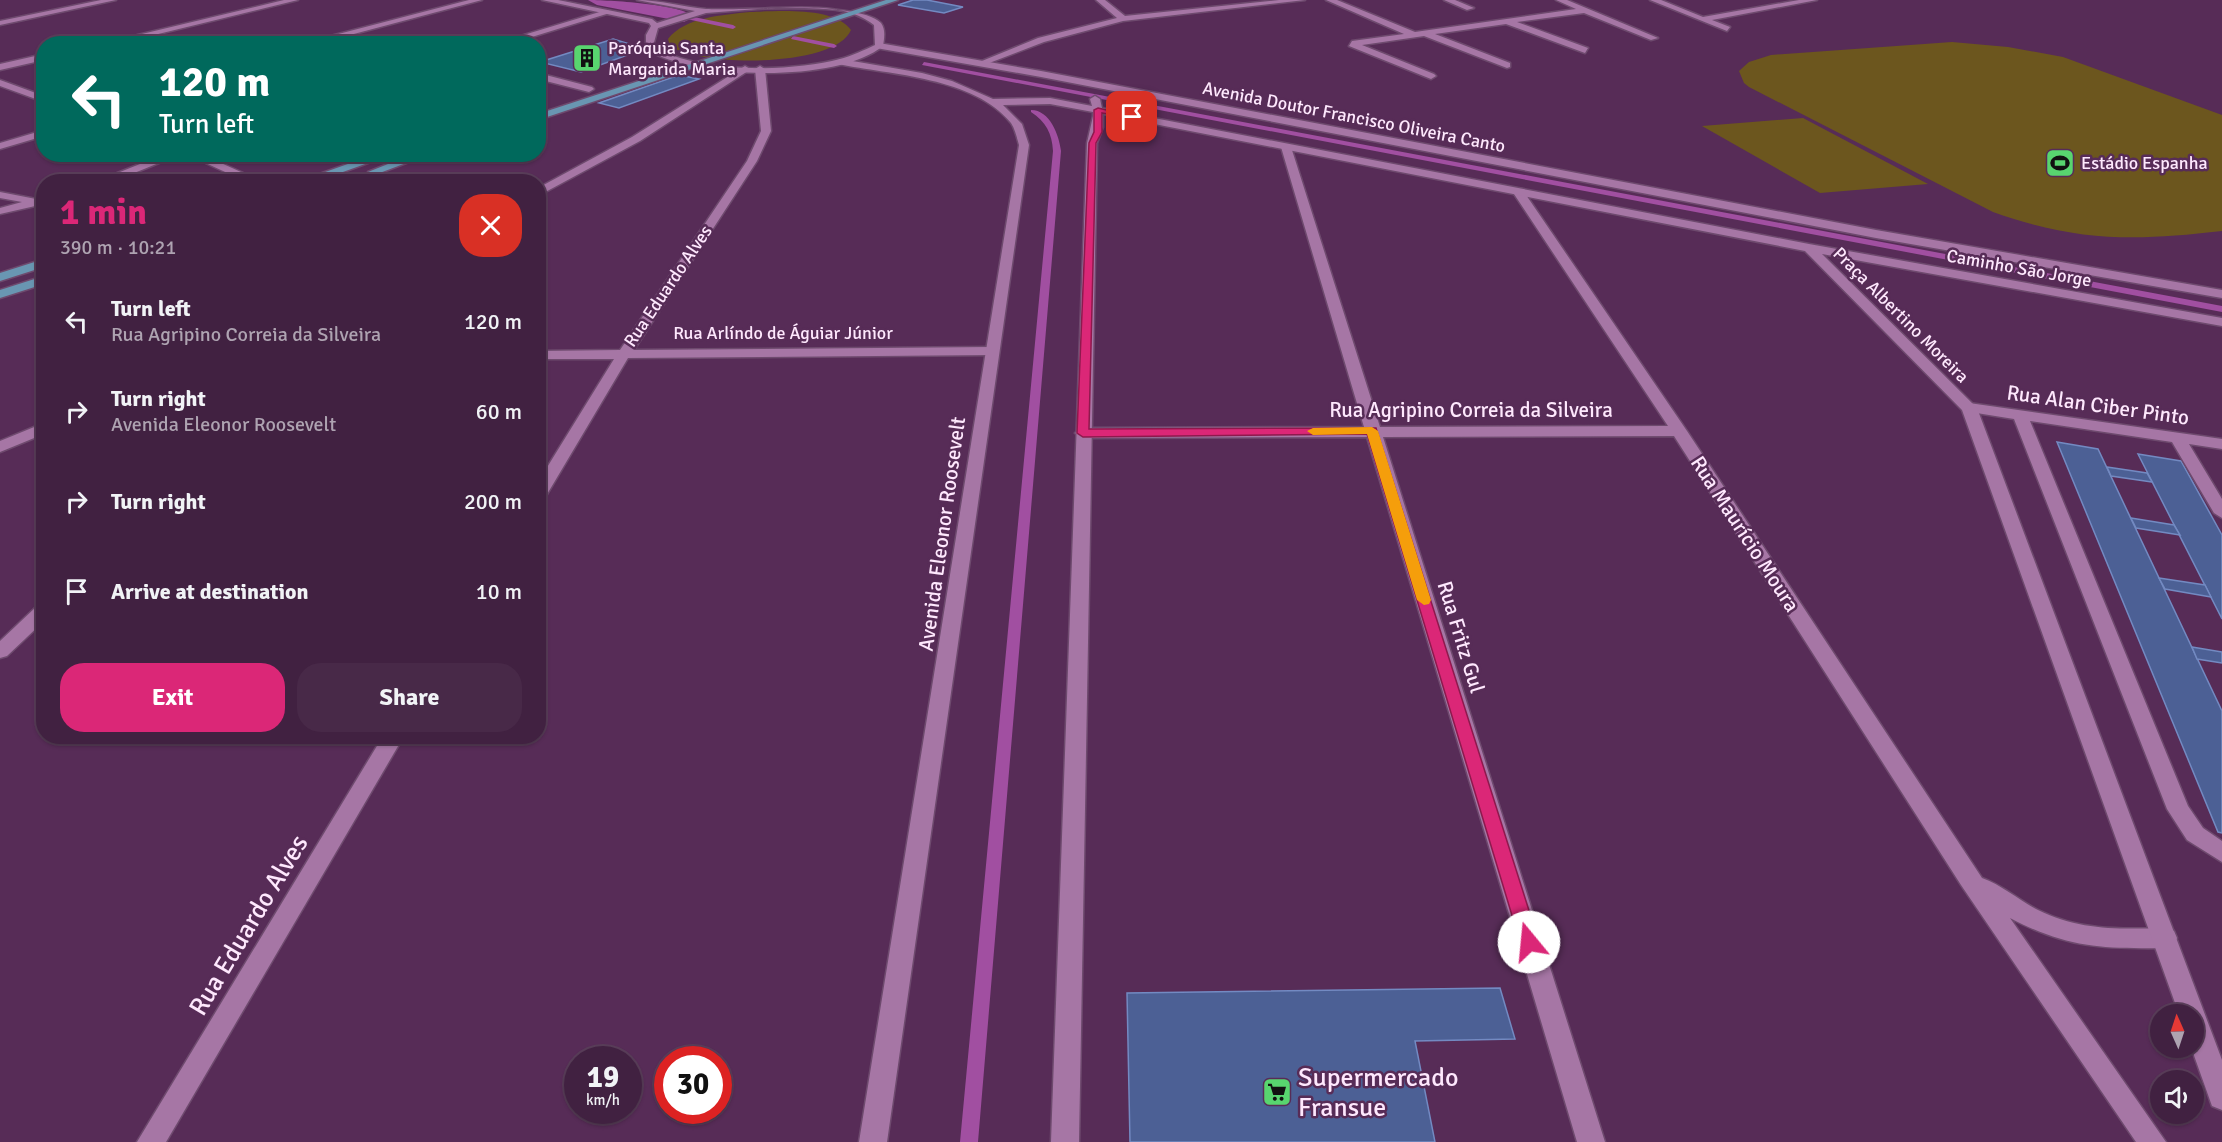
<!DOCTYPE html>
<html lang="en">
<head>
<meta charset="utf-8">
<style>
  body { margin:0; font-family:Signika,sans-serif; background:#482948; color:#f1f3f6; height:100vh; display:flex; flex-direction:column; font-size:22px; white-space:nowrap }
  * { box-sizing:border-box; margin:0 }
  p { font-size:20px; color:#aea3b1 }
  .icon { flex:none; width:33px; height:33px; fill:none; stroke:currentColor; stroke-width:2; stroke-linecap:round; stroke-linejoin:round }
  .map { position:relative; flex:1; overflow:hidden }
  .drawer { position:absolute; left:36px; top:174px; width:510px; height:570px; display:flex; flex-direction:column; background:#412141; border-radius:24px; box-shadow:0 2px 4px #0004,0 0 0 2px #5a3e5a }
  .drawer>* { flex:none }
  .guide { position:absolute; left:36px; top:36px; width:510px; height:126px; border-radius:24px; box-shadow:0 2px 4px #0004,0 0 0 2px #5a3e5a; background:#00695c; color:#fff; overflow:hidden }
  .needle { width:39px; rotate:357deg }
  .controls { position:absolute; left:2150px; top:1004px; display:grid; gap:12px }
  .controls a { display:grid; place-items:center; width:54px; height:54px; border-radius:50%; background:#412141; box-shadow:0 2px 4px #0004,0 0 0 2px #5a3e5a; font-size:30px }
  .speed { position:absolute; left:564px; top:1046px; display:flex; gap:12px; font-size:30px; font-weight:700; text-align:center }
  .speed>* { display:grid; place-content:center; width:78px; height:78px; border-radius:50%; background:#412141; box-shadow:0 2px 4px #0004,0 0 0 2px #5a3e5a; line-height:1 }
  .speed small { font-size:15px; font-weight:400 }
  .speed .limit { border:9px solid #d22; background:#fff; color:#111 }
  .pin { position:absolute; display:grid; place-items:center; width:51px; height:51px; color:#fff; margin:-26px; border-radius:12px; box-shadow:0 3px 9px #0006 }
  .me { position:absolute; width:66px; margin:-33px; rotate:343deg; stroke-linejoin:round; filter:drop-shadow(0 0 4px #0008) }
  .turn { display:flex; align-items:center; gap:21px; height:126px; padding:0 24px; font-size:27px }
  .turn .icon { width:78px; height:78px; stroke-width:2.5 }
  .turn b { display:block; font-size:42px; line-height:51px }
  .round { display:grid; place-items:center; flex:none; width:63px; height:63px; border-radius:24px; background:#482948 }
  .head { display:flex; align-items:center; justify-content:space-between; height:102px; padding:0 24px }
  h1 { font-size:36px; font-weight:700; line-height:45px; color:#db2777 }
  .action { display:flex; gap:12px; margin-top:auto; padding:12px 24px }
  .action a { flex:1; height:69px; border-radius:24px; background:#db2777; color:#fff; font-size:24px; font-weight:700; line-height:69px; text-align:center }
  .action a+a { background:#482948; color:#f1f3f6 }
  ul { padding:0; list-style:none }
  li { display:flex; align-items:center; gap:18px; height:90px; padding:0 24px }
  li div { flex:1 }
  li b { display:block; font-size:22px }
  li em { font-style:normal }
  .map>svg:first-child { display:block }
  .green { fill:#6c561e }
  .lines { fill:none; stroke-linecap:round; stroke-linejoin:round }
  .stream { fill:#a14fa1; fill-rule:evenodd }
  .canal { fill:#a14fa1; fill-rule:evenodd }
  .building { fill:#4c6095; stroke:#738ac2; stroke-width:1.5 }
  .minor-casing { stroke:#6e4a6e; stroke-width:3 }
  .tertiary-casing { stroke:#6e4a6e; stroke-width:3 }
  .secondary-casing { stroke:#6e4a6e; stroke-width:3 }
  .primary-casing { stroke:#6e4a6e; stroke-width:3 }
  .minor { fill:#a676a5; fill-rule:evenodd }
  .tertiary { fill:#a676a5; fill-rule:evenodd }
  .secondary { fill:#a676a5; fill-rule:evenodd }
  .primary { fill:#6996b2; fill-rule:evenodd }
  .route { fill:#db2777; stroke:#8e194d; stroke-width:1.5 }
  .slow { fill:#f59e0b }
  .labels { text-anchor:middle; stroke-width:5; stroke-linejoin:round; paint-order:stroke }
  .far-poi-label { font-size:18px; fill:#fee8fd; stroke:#572c57; text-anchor:start }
  .far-street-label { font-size:18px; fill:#fee8fd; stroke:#572c57 }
  .street-label { font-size:21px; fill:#fee8fd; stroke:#572c57 }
  .near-street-label { font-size:26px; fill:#fee8fd; stroke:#572c57 }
  .near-poi-label { font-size:26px; fill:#fee8fd; stroke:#572c57; text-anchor:start }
</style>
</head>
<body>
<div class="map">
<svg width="2222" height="1142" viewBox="0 0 2222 1142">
  <rect width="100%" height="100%" fill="#572c57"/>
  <g class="green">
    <path d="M750 12C776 11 835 6 851 30 835 68 700 67 670 46L668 39C685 17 723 15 750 12Z"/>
    <path d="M1952 42 2008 47 2063 57 2222 115V231C2135 241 2078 242 1993 212L1749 87 1744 83 1739 71 1749 62 1771 55Z"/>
    <polygon points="1803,118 1928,184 1820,193 1702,126"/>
  </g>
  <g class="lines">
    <g class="stream">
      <polygon points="684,15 733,25 736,27 733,29 682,18"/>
      <polygon points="793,36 834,44 837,46 834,48 791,39"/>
      <polygon points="924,62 2222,306 2222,312 922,65"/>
      <path d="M1031 110C1050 110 1059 135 1061 151L978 1142H960L1053 151C1052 133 1046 122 1031 112Z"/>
    </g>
    <path class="canal" d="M588 0C606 0 684 4 693 17L684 22 597 5Z"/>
  </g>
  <g class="building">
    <polygon points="913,0 927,0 963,7 944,13 898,5"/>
    <polygon points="613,39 633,45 633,53 581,72 540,62"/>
    <polygon points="679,75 699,79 619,108 599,103"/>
    <polygon points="2057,442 2098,449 2222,711 2222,833 2218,832"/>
    <polygon points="2138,454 2181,461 2222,535 2222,619"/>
    <polygon points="2107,467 2147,473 2152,482 2111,476"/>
    <polygon points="2131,518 2174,525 2180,535 2136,528"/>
    <polygon points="2159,578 2205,585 2211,597 2165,589"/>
    <polygon points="2192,647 2222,652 2222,663 2197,659"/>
    <polygon points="1500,988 1515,1039 1415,1041 1435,1142 1130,1142 1127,993"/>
  </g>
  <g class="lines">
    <g class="minor-casing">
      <g id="minor">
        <polygon points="101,0 116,0 0,25 0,21"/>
        <polygon points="284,0 298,0 117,44 100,44"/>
        <polygon points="469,0 482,0 316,44 300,44"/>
        <polygon points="1096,0 1105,0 1125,16 1279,0 1305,0 1123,21 1044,42 984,65 977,63 1038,38 1117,18"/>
        <polygon points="1326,0 1337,0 1415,32 1576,9 1556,0 1567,0 1658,38 1651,40 1584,13 1517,22 1588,48 1585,53 1506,24 1435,34 1510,63 1510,67 1507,68 1424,36 1362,45 1434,74 1436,76 1431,79 1349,46 1352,41 1404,34"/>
        <polygon points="1444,0 1455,0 1474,8 1467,10"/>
        <polygon points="1650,0 1661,0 1703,17 1799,0 1817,0 1712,20 1730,27 1727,31"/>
        <polygon points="606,10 613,12 509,44 494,44"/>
        <polygon points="44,54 44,60 0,70 0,64"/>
        <polygon points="745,66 750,69 748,71 640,141 538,196 538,188 632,137"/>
        <polygon points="760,66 765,69 771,131 757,161 634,350 991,347 998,351 991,355 628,358 546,496 538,501 538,482 614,359 538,359 538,351 620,350 747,161 761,131 755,69"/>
        <polygon points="538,73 592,87 594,89 589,92 538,79"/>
        <polygon points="0,80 44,96 44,102 0,86"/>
        <polygon points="44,130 44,136 0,149 0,143"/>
        <path d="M1286 144 1291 147 1380 427 1668 426 1512 191 1522 189 1687 431 1982 878C2002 885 2020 901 2038 910 2080 931 2120 929 2165 928L2174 931 2177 938 2174 945 2165 948C2103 949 2067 948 2010 918L2166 1142H2136L1961 885 1674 436 1383 437 1605 1142H1577L1367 437 1083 438 1075 433 1083 428 1364 427 1281 147Z"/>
        <polygon points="165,154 181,154 112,182 95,182"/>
        <polygon points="186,154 201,154 263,182 247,182"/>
        <polygon points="0,192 36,199 44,197 44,204 0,214 0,208 22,202 0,198"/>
        <polygon points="1969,403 2222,439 2222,449 2189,444 2222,499 2222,518 2214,513 2172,442 2030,421 2188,806 2203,828 2222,841 2222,862 2187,840 2167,809 2014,419 1964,411 1961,408"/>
        <polygon points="44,423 44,434 0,452 0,441"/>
        <polygon points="44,604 44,621 7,656 0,658 0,641 37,606"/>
        <polygon points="383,736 404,736 166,1142 137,1142"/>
      </g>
    </g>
    <g class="tertiary-casing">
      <g id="tertiary">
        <polygon points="879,43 1041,71 1876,230 2222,290 2222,298 1876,238 1041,77 876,48"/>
        <path d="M841 59 922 73 952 81 993 99 1050 98 1092 106 1090 99 1095 96 1100 99 1102 108 1809 244 2222 318V326L1822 254 1977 408 2222 1060V1110L2212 1106 2191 1047H2193V1014H2179L1962 410 1805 251 1103 114V127L1097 143 1079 1142H1051L1087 143 1093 116V112L1050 104 1003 105 1022 124 1029 145 887 1142H859L1019 145C1017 138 1015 129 1011 123 974 77 891 75 838 64V60Z"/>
      </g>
    </g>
    <g class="secondary-casing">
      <path id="secondary" d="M542 0H558L652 19 657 23 695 11 637 0C660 0 683 7 706 9 743 11 857 0 881 23 886 30 884 39 883 46 838 83 694 80 646 49V35L651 26 649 23ZM771 8C805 8 846 3 874 25L875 45C864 50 852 56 840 59 790 72 698 74 653 46L658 28 706 13Z"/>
    </g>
    <g class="primary-casing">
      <g id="primary">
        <polygon points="886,0 898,0 538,120 538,114"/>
        <polygon points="376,154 393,154 315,182 297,182"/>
        <polygon points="413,154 430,154 377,174 368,172"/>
        <polygon points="44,259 44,267 0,281 0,273"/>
        <polygon points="44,276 44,284 0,298 0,290"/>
      </g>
    </g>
    <use href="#minor" class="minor"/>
    <use href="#tertiary" class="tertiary"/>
    <use href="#secondary" class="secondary"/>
    <use href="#primary" class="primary"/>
  </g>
  <polygon class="route" points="1098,108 1136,117 1132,119 1102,113 1102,132 1096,143 1089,429 1376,428 1539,942 1536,947 1529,950 1523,947 1520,942 1367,434 1083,437 1077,433 1089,143 1094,132 1094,110"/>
  <polygon class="slow" points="1372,427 1378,431 1431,600 1429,604 1424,605 1417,600 1367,434 1313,435 1307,431 1313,428"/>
  <defs>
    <g id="building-square" transform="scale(1.5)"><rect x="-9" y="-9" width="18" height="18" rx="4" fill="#58d56f" stroke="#572c57"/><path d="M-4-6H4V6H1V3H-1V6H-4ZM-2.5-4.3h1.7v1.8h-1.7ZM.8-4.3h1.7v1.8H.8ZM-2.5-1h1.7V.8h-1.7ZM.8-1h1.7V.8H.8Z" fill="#111"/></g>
    <g id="stadium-square" transform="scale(1.5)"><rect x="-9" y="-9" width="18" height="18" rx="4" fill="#58d56f" stroke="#572c57"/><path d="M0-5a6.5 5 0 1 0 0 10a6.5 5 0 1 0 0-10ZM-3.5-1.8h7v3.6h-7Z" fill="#111"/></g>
    <g id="supermarket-square" transform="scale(1.5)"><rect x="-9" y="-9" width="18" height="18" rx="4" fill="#58d56f" stroke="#572c57"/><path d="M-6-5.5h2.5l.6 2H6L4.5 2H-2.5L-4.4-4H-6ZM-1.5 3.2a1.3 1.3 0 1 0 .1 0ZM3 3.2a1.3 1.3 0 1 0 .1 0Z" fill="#111"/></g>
  </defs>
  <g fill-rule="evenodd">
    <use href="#building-square" x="587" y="58"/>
    <use href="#stadium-square" x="2060" y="163"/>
    <use href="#supermarket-square" x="1277" y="1092"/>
  </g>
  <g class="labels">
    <g class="far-poi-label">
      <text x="608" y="54">Paróquia Santa<tspan x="608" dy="21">Margarida Maria</tspan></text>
      <text x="2081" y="169">Estádio Espanha</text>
    </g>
    <g class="far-street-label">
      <text transform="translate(1354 117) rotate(11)" y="6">Avenida Doutor Francisco Oliveira Canto</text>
      <text transform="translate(2019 268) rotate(10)" y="6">Caminho São Jorge</text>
      <text transform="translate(668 286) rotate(-56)" y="6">Rua Eduardo Alves</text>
      <text transform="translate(1901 315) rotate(45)" y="6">Praça Albertino Moreira</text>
      <text x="783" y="339">Rua Arlíndo de Águiar Júnior</text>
    </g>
    <g class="street-label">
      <text transform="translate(2098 405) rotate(8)" y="7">Rua Alan Ciber Pinto</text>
      <text x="1471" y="417">Rua Agripino Correia da Silveira</text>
      <text transform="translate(942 534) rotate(-82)" y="7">Avenida Eleonor Roosevelt</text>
      <text transform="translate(1745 534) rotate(57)" y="7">Rua Maurício Moura</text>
      <text transform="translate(1461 637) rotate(73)" y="7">Rua Fritz Gul</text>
    </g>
    <g class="near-street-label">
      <text transform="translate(248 925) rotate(-59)" y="9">Rua Eduardo Alves</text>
    </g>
    <g class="near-poi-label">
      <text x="1298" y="1086">Supermercado<tspan x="1298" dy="30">Fransue</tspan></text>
    </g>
  </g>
</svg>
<div class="controls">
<a><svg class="needle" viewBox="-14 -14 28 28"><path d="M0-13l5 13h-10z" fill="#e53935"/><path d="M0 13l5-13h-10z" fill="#aea3b1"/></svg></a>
<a><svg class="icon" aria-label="sound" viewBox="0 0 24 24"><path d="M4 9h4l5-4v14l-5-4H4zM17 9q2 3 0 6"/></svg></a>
</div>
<div class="speed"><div>19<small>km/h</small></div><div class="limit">30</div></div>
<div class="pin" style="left:1132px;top:117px;background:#d93025"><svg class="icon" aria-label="arrive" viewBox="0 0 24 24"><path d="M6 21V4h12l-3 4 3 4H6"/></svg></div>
<svg class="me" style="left:1529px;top:942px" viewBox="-20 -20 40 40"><circle r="19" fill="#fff"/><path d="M0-13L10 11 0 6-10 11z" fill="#db2777"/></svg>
<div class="guide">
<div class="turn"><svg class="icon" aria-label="left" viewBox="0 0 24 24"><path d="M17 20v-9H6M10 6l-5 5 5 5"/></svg><div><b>120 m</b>Turn left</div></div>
</div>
<section class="drawer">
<div class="head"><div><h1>1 min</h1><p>390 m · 10:21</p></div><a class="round" style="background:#d93025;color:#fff"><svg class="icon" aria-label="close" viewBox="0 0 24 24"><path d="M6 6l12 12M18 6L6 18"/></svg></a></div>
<ul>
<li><svg class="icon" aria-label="left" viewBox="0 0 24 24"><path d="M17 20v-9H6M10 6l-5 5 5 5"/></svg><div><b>Turn left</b><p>Rua Agripino Correia da Silveira</p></div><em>120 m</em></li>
<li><svg class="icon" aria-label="right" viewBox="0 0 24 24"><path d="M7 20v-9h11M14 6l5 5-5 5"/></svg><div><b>Turn right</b><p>Avenida Eleonor Roosevelt</p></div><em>60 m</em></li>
<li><svg class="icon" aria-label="right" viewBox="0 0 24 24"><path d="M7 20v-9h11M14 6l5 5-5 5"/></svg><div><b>Turn right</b></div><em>200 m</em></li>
<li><svg class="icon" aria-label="arrive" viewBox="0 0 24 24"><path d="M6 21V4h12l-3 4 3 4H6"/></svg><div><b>Arrive at destination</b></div><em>10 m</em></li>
</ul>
<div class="action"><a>Exit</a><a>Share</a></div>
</section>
</div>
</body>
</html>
